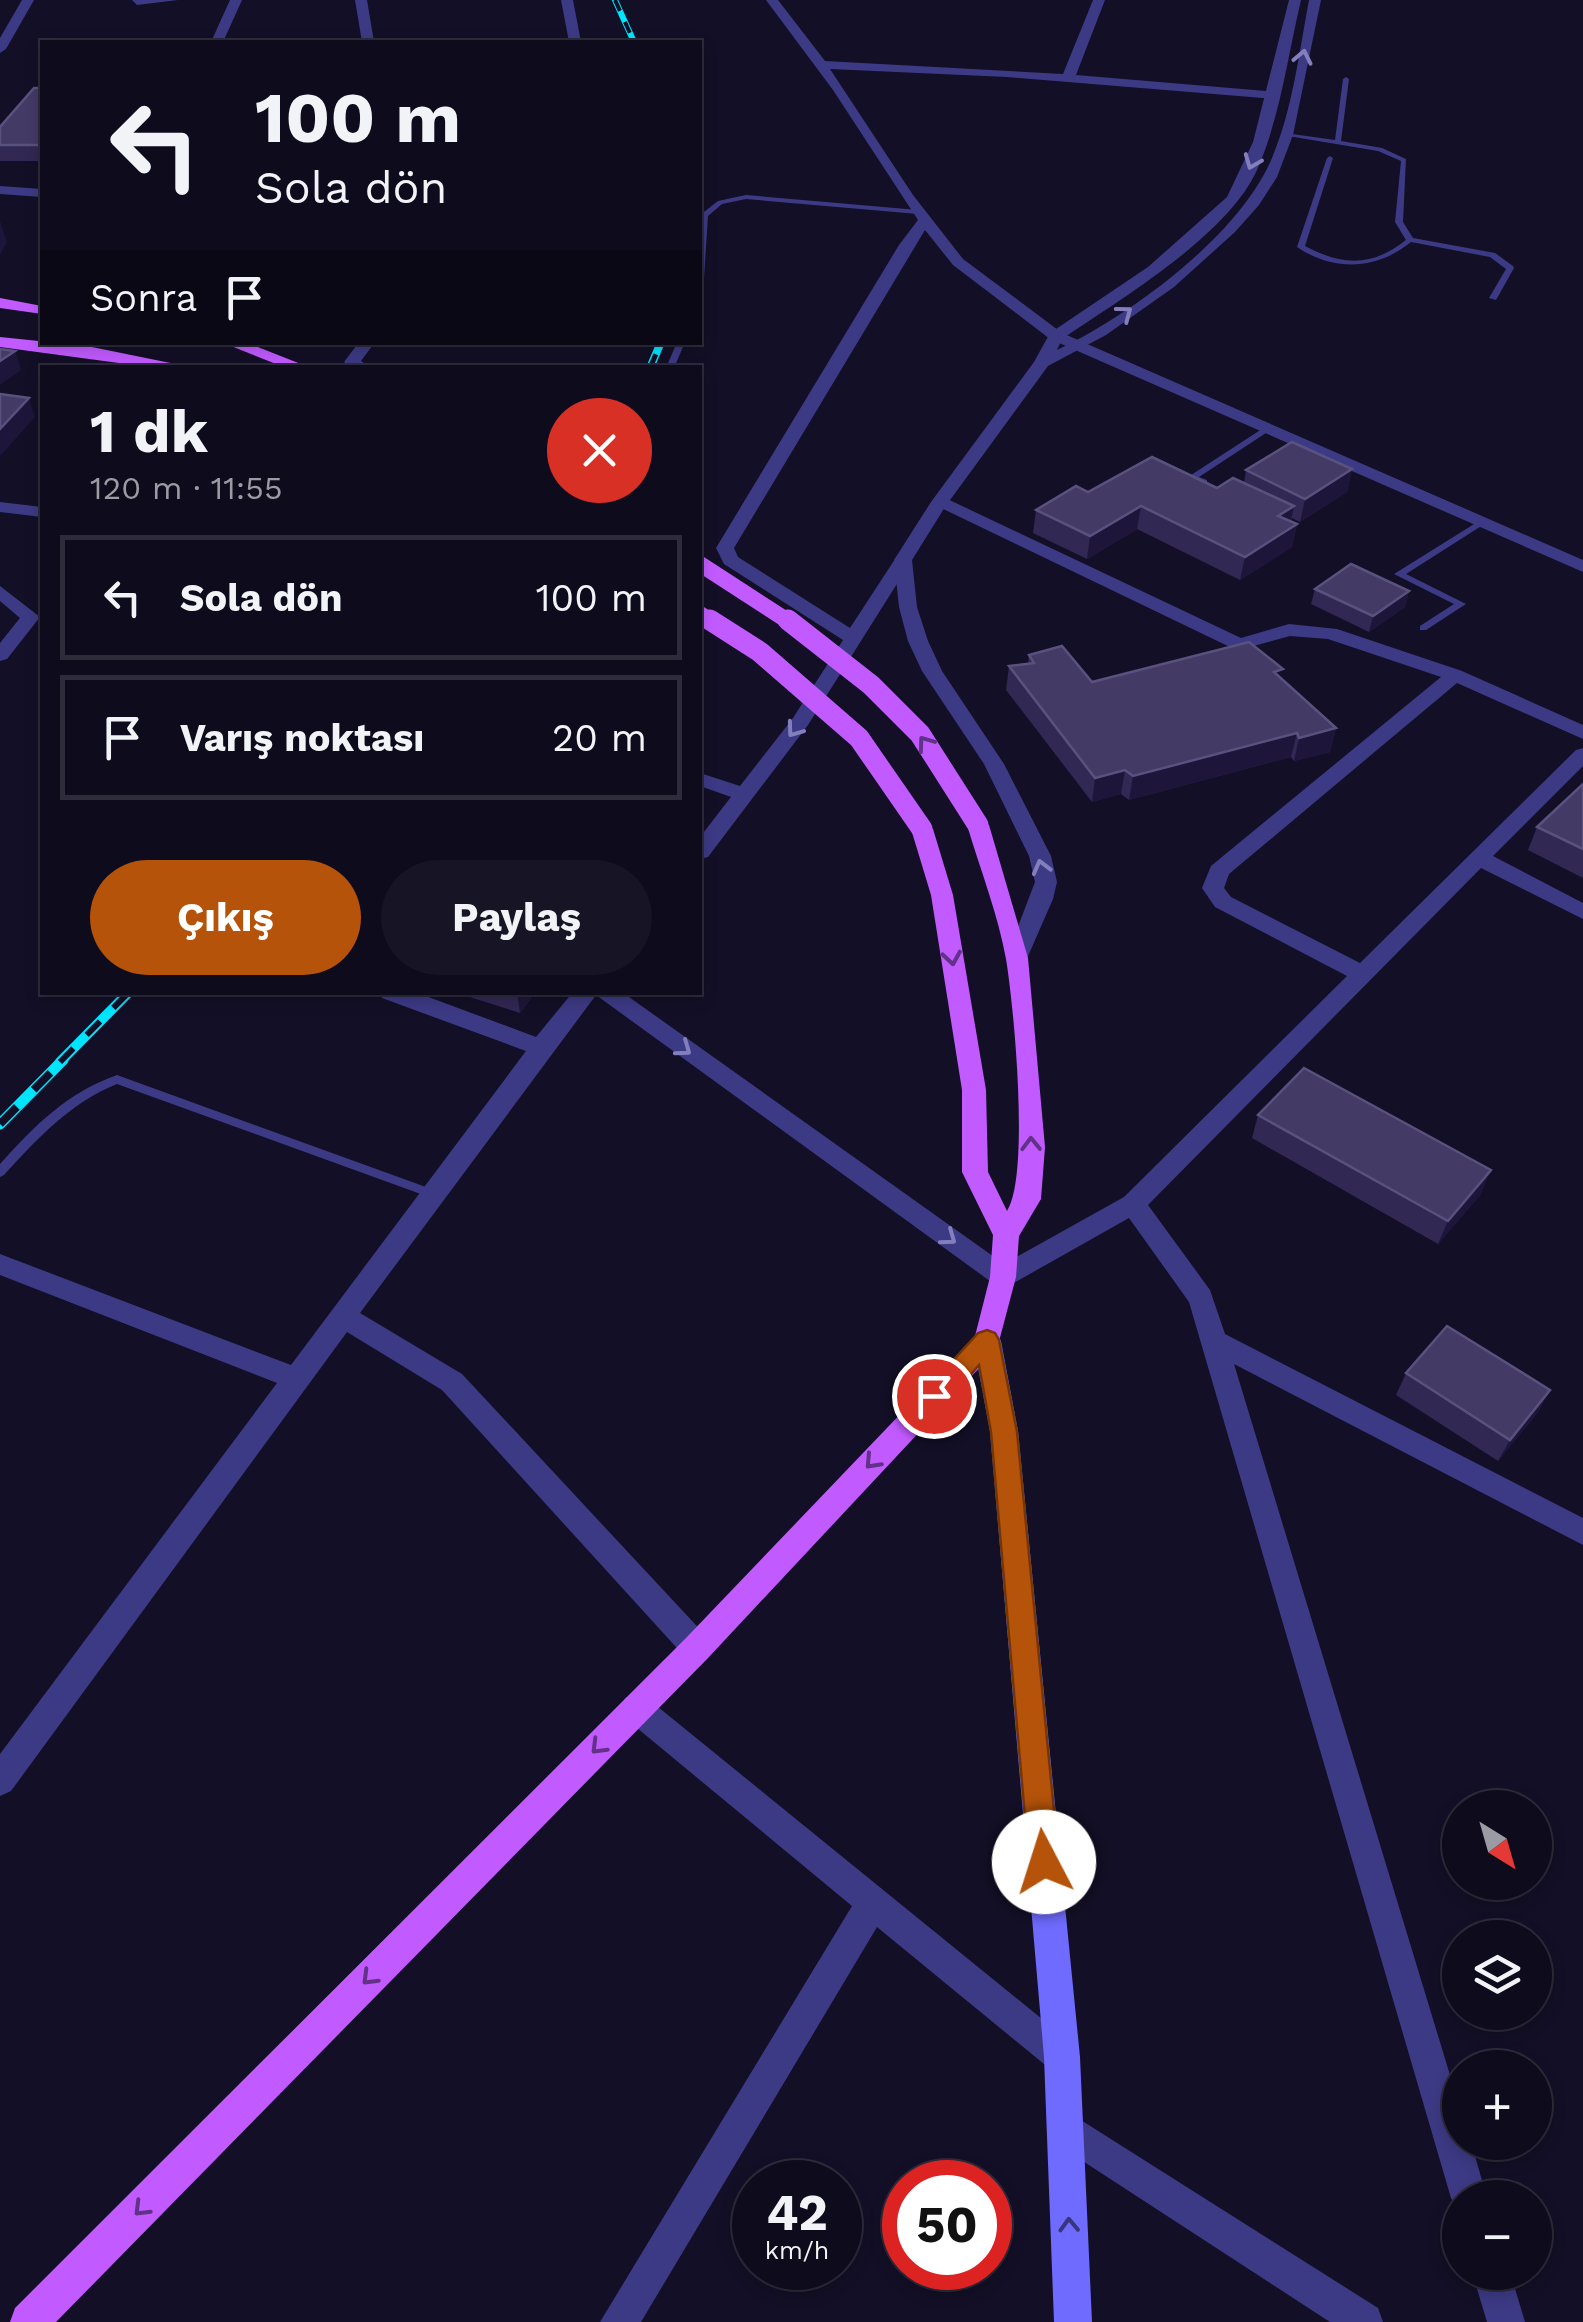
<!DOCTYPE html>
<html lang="tr">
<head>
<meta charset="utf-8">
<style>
  body { margin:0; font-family:"Work Sans",sans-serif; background:#171425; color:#f1f3f6; height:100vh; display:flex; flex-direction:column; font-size:38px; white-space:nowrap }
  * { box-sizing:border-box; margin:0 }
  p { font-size:32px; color:#9b9ba3 }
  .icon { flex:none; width:55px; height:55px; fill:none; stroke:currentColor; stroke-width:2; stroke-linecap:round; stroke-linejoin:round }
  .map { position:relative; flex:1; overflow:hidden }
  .sheet { position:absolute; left:40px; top:365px; width:662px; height:630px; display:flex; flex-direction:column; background:#0e0b1c; border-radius:0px; box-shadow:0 5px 15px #0003,0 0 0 2px #2e2b3b }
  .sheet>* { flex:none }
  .guide { position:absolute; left:40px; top:40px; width:662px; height:305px; border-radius:0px; box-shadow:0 5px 15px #0003,0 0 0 2px #2e2b3b; background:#0e0b1c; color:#f1f3f6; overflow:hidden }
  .needle { width:65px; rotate:143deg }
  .tools { position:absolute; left:1442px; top:1790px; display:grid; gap:20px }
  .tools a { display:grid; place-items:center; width:110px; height:110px; border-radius:50%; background:#0e0b1c; box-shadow:0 5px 15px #0003,0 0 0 2px #2e2b3b; font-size:50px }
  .speed { position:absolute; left:732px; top:2160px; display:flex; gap:20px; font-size:50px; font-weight:700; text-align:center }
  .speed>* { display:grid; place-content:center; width:130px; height:130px; border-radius:50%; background:#0e0b1c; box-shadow:0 5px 15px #0003,0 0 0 2px #2e2b3b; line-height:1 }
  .speed small { font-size:25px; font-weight:400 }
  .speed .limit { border:15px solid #d22; background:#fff; color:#111 }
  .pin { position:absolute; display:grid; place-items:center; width:85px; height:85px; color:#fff; margin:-42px; border:5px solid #fff; border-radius:50%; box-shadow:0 2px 10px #0007 }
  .me { position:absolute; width:110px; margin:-55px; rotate:355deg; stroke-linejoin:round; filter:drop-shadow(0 0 8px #0008) }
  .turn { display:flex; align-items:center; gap:35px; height:210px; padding:0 50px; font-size:45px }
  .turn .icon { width:130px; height:130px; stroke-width:2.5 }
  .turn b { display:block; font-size:70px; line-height:85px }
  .then { display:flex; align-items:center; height:95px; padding:0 50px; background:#0003; gap:20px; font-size:38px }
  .round { display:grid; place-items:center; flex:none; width:105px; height:105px; border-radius:52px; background:#171425 }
  .head { display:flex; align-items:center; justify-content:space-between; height:170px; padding:0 50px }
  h1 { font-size:60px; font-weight:700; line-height:75px }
  .button { display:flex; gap:20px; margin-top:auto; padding:20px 50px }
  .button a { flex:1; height:115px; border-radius:60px; background:#b45309; color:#fff; font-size:40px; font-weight:700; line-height:115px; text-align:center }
  .button a+a { background:#171425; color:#f1f3f6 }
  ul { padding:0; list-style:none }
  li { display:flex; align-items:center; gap:30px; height:125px; margin:0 20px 15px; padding:0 30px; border:5px solid #2e2b3b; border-radius:0px }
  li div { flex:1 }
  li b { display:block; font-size:38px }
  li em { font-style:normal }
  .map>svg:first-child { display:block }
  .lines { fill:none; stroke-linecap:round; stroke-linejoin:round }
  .service { fill:#3d3a85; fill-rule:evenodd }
  .minor { fill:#3d3a85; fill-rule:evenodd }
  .tertiary { fill:#3d3a85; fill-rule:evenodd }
  .secondary { fill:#6f6bff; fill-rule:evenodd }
  .primary { fill:#c25bff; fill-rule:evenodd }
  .rail-far3-casing { stroke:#00e5ff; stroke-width:6 }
  .rail-far2-casing { stroke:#00e5ff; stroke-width:8 }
  .rail-far1-casing { stroke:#00e5ff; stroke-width:10 }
  .rail-casing { stroke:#00e5ff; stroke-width:11 }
  .rail-far3 { stroke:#130f26; stroke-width:4; stroke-dasharray:12; stroke-linecap:butt }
  .rail-far2 { stroke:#130f26; stroke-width:5; stroke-dasharray:15; stroke-linecap:butt }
  .rail-far1 { stroke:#130f26; stroke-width:6; stroke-dasharray:19; stroke-linecap:butt }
  .rail { stroke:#130f26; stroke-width:8; stroke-dasharray:24; stroke-linecap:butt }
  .primary-bridge-far1 { stroke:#c25bff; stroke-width:16 }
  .primary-bridge { stroke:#c25bff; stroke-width:21 }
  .wall { fill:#312854 }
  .shaded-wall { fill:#1d163a }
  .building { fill:#433a66; stroke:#5a527e; stroke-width:2.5 }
  .oneway { stroke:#837fbc }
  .oneway2 { stroke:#623188 }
  .oneway3 { stroke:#38347d }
  .route { fill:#b45309; stroke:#753606; stroke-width:2.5 }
</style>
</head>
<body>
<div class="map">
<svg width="1583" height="2322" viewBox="0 0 1583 2322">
  <rect width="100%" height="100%" fill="#130f26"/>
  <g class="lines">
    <g class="service">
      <path d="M1346 77 1349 79 1341 141 1382 148 1406 159 1403 222 1413 238 1495 253 1513 266 1514 268 1496 300 1489 298 1506 269 1490 257 1411 242C1377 270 1334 272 1297 247L1327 158 1330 156 1333 158 1305 246C1343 266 1372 267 1406 240L1395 222 1401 161 1378 151 1282 135 1285 133 1335 140 1343 79Z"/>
      <polygon points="746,195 918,210 922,212 918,214 746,199 722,204 708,216 704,278 700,280 700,215 718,201"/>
      <polygon points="677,342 685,342 674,368 666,368"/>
      <polygon points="1265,427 1272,429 1199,477 1207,480 1207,484 1201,484 1188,477"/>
      <polygon points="1479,521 1486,523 1406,574 1466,604 1426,630 1420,630 1420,626 1454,604 1394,574"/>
      <path d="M117 1075 437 1191 439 1194 437 1197H429L117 1084C70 1103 38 1138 4 1175L0 1177V1164C34 1126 68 1092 117 1075Z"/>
    </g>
    <g class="minor">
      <polygon points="22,0 34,0 6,49 0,53 0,38"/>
      <polygon points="132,0 178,0 137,5"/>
      <polygon points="230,0 242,0 223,42 211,42"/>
      <polygon points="355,0 367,0 374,42 362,42"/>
      <polygon points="561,0 573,0 581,42 569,42"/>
      <polygon points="766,0 778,0 825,61 1063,74 1093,0 1105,0 1076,75 1279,92 1280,95 1274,99 1007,77 830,69 913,195 963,259 1062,333 1583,560 1583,572 1050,339 953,265 925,230 734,548 738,557 850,628 897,556 909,556 912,560 808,725 708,857 700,859 700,837 731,797 700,786 700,773 740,786 793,718 843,640 724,564 716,548 899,245 918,220 833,90"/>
      <polygon points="0,186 42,189 42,197 0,194"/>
      <polygon points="359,342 375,342 361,361 372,368 351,368 344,362"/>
      <polygon points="941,496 1241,638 1289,624 1337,629 1462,671 1583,725 1583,739 1457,683 1229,874 1224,888 1231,897 1360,963 1576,750 1583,748 1583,766 1493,856 1583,903 1583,919 1481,868 1148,1205 1210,1290 1225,1334 1583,1518 1583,1545 1234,1364 1460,2108 1460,2142 1471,2142 1487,2198 1460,2198 1460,2213 1451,2198 1189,1302 1129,1218 1012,1284 1003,1287 994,1284 596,995 360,1313 462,1374 708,1638 712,1648 708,1658 697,1662 686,1658 442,1390 347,1332 11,1791 0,1796 0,1754 277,1383 0,1275 0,1254 291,1365 526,1051 382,998 379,992 415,992 536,1037 573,992 622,992 1004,1264 1124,1197 1347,976 1215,907 1202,888 1211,866 1441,677 1328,639 1290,636 1239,650 1232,648 935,505 932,501"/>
      <polygon points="0,502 42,507 42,517 0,512"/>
      <polygon points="0,586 40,617 7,659 0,661 0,643 20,618 0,601"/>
      <polygon points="636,1693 647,1698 1074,2045 1080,2057 1074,2069 1062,2075 1050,2069 877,1927 641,2322 600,2322 852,1906 625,1718 620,1708 625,1698"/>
      <polygon points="1065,2110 1378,2308 1383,2322 1330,2322 1052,2141 1047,2128 1052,2115"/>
      <polygon points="1472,2272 1510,2272 1525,2322 1487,2322"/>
    </g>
    <path class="tertiary" d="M1289 0H1301C1288 55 1280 118 1257 170 1228 235 1121 299 1062 339L1057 350C1131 315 1240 235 1272 158 1293 108 1299 53 1309 0H1321L1293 135 1277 177 1259 205 1235 232 1174 287 1106 335 1048 366 945 507 912 560 917 607 928 641 942 671 1004 764 1051 856 1057 882 1053 899 1025 963H1009L1006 958 1035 882 1029 856 984 764 922 671 908 641 899 607 894 560 931 502 1034 362 1050 333 1148 267 1227 197 1253 142Z"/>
    <polygon class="secondary" points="987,1330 997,1333 1001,1341 1018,1431 1080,2057 1092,2322 1054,2322 1044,2057 990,1431 973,1341 977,1333"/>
    <g class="primary">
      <polygon points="0,298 42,306 42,314 0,308"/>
      <polygon points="0,337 87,346 195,368 156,368 0,347"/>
      <polygon points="221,342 245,342 311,368 286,368"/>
      <path d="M978 818 989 825 1028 958 1045 1147 1041 1199 1019 1236 1016 1277 997 1349 708 1658 56 2322H10L15 2308 686 1638 975 1336 990 1277 993 1235 962 1172V1090L931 895 911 829 922 822 933 829 953 895 986 1090 988 1172 1007 1211C1030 1175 1014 1007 1006 959 998 914 980 869 967 825Z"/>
    </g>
    <g class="rail-far3-casing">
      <polyline id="rail-far3" points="615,0 634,42"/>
    </g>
    <g class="rail-far2-casing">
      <polyline id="rail-far2" points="650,368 661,342"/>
    </g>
    <g class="rail-far1-casing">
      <polyline id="rail-far1" points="60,1062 129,992"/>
    </g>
    <g class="rail-casing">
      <polyline id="rail" points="0,1124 63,1060"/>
    </g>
    <use href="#rail-far3" class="rail-far3"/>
    <use href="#rail-far2" class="rail-far2"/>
    <use href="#rail-far1" class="rail-far1"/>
    <use href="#rail" class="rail"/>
    <g class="primary-bridge-far1">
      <polyline points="700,564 791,623"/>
      <polyline points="700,614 714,623"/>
    </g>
    <g class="primary-bridge">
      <polyline points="710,620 760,652 859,738 922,829"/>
      <polyline points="788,620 871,685 920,734 978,825"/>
    </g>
  </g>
  <g class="wall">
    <polygon points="42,88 42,161 0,161 0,127"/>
    <polygon points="1352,469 1347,492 1300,522 1292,518 1291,522 1297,524 1292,547 1240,580 1137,529 1087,559 1033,533 1036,510 1088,492 1217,488 1244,483 1246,470"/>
    <polygon points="1315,589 1409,591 1405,607 1369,632 1311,604"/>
    <polygon points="1029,655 1092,682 1281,679 1336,728 1330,752 1294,761 1291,757 1129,800 1121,794 1092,802 1006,690 1009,666 1028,664"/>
    <polygon points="1583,784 1583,878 1528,850 1537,827"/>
    <polygon points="454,992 536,992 520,1013"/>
    <polygon points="1258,1115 1481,1194 1438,1244 1252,1138"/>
    <polygon points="1406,1373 1550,1390 1538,1412 1498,1461 1396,1395"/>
  </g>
  <g class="shaded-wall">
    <polygon points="0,221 7,242 0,255"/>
    <polygon points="15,351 21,370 0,385 0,361"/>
    <polygon points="29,398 35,417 0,456 0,429"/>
    <polygon points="1352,469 1347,492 1300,522 1305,499"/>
    <polygon points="1141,506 1137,529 1087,559 1090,536"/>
    <polygon points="1294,506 1289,529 1278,516"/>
    <polygon points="1297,524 1292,547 1240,580 1245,557"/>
    <polygon points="1409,591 1405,607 1369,632 1373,616"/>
    <polygon points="1336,728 1330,752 1294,761 1299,738"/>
    <polygon points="1297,733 1291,757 1129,800 1133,776"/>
    <polygon points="1125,770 1121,794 1092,802 1095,778"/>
    <polygon points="517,992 536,992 520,1013"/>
    <polygon points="1491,1170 1481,1194 1438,1244 1448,1221"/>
    <polygon points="1550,1390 1538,1412 1498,1461 1510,1440"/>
  </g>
  <g class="building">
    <polygon points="34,88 42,88 42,145 0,145 0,127"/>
    <polygon points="0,349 15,351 0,361"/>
    <polygon points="0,394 29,398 0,429"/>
    <polygon points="1292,442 1352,469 1305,499 1246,470"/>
    <polygon points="1152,457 1217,488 1233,478 1294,506 1278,516 1297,524 1245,557 1141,506 1090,536 1036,510 1076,486 1088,492"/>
    <polygon points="1351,564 1409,591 1373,616 1315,589"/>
    <polygon points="1249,642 1283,669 1274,672 1336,728 1299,738 1297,733 1133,776 1125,770 1095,778 1009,666 1034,663 1029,655 1062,646 1092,682"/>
    <polygon points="1583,784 1583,849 1537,827"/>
    <polygon points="1304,1068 1491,1170 1448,1221 1258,1115"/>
    <polygon points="1447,1326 1550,1390 1510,1440 1406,1373"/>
  </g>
  <defs><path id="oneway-chevron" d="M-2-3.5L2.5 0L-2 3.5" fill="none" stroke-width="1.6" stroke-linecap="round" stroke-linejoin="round" transform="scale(2.5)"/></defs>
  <g class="oneway">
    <use href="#oneway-chevron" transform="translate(1303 57) rotate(-78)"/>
    <use href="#oneway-chevron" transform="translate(1252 162) rotate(112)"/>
    <use href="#oneway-chevron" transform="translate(1125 313) rotate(-37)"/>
    <use href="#oneway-chevron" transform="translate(794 730) rotate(126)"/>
    <use href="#oneway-chevron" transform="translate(1041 867) rotate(-105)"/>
    <use href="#oneway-chevron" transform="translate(684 1049) rotate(36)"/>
    <use href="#oneway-chevron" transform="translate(949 1238) rotate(36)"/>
  </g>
  <g class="oneway2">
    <use href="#oneway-chevron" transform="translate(925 743) rotate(-126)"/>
    <use href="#oneway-chevron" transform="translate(952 958) rotate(81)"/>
    <use href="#oneway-chevron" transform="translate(1031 1144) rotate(-91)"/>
    <use href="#oneway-chevron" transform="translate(872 1462) rotate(133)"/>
    <use href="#oneway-chevron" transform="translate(598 1747) rotate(135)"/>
    <use href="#oneway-chevron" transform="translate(369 1978) rotate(135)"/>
    <use href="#oneway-chevron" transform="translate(141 2209) rotate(135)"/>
  </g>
  <use class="oneway3" href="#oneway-chevron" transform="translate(1069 2225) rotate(-92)"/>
  <path class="route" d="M987 1330 995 1333 999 1340 1017 1432 1059 1862 1054 1872 1044 1876 1033 1872 1029 1862 991 1432 979 1365C965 1380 947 1412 925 1404L921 1396 978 1333Z"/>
</svg>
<div class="tools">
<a><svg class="needle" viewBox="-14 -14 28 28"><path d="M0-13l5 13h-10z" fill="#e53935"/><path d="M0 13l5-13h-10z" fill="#9b9ba3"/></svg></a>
<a><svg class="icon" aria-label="layers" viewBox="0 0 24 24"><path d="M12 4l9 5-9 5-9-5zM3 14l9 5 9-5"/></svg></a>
<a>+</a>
<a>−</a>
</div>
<div class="speed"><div>42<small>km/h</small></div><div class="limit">50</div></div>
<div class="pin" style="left:934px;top:1396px;background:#d93025"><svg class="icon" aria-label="arrive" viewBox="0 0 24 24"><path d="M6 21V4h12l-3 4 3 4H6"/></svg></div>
<svg class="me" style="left:1044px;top:1862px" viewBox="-20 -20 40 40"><circle r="19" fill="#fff"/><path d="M0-13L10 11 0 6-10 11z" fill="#b45309"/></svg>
<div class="guide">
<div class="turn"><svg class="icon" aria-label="left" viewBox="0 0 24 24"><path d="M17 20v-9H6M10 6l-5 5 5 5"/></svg><div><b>100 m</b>Sola dön</div></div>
<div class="then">Sonra<svg class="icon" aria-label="arrive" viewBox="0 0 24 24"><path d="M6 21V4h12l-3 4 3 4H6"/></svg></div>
</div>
<section class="sheet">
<div class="head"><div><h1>1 dk</h1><p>120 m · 11:55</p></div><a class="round" style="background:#d93025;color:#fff"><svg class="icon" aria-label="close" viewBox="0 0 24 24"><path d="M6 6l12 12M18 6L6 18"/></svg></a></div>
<ul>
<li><svg class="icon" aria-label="left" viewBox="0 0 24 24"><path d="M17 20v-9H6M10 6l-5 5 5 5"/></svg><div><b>Sola dön</b></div><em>100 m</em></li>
<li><svg class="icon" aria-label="arrive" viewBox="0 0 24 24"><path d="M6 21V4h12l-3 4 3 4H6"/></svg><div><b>Varış noktası</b></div><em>20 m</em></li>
</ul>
<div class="button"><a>Çıkış</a><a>Paylaş</a></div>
</section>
</div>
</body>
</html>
